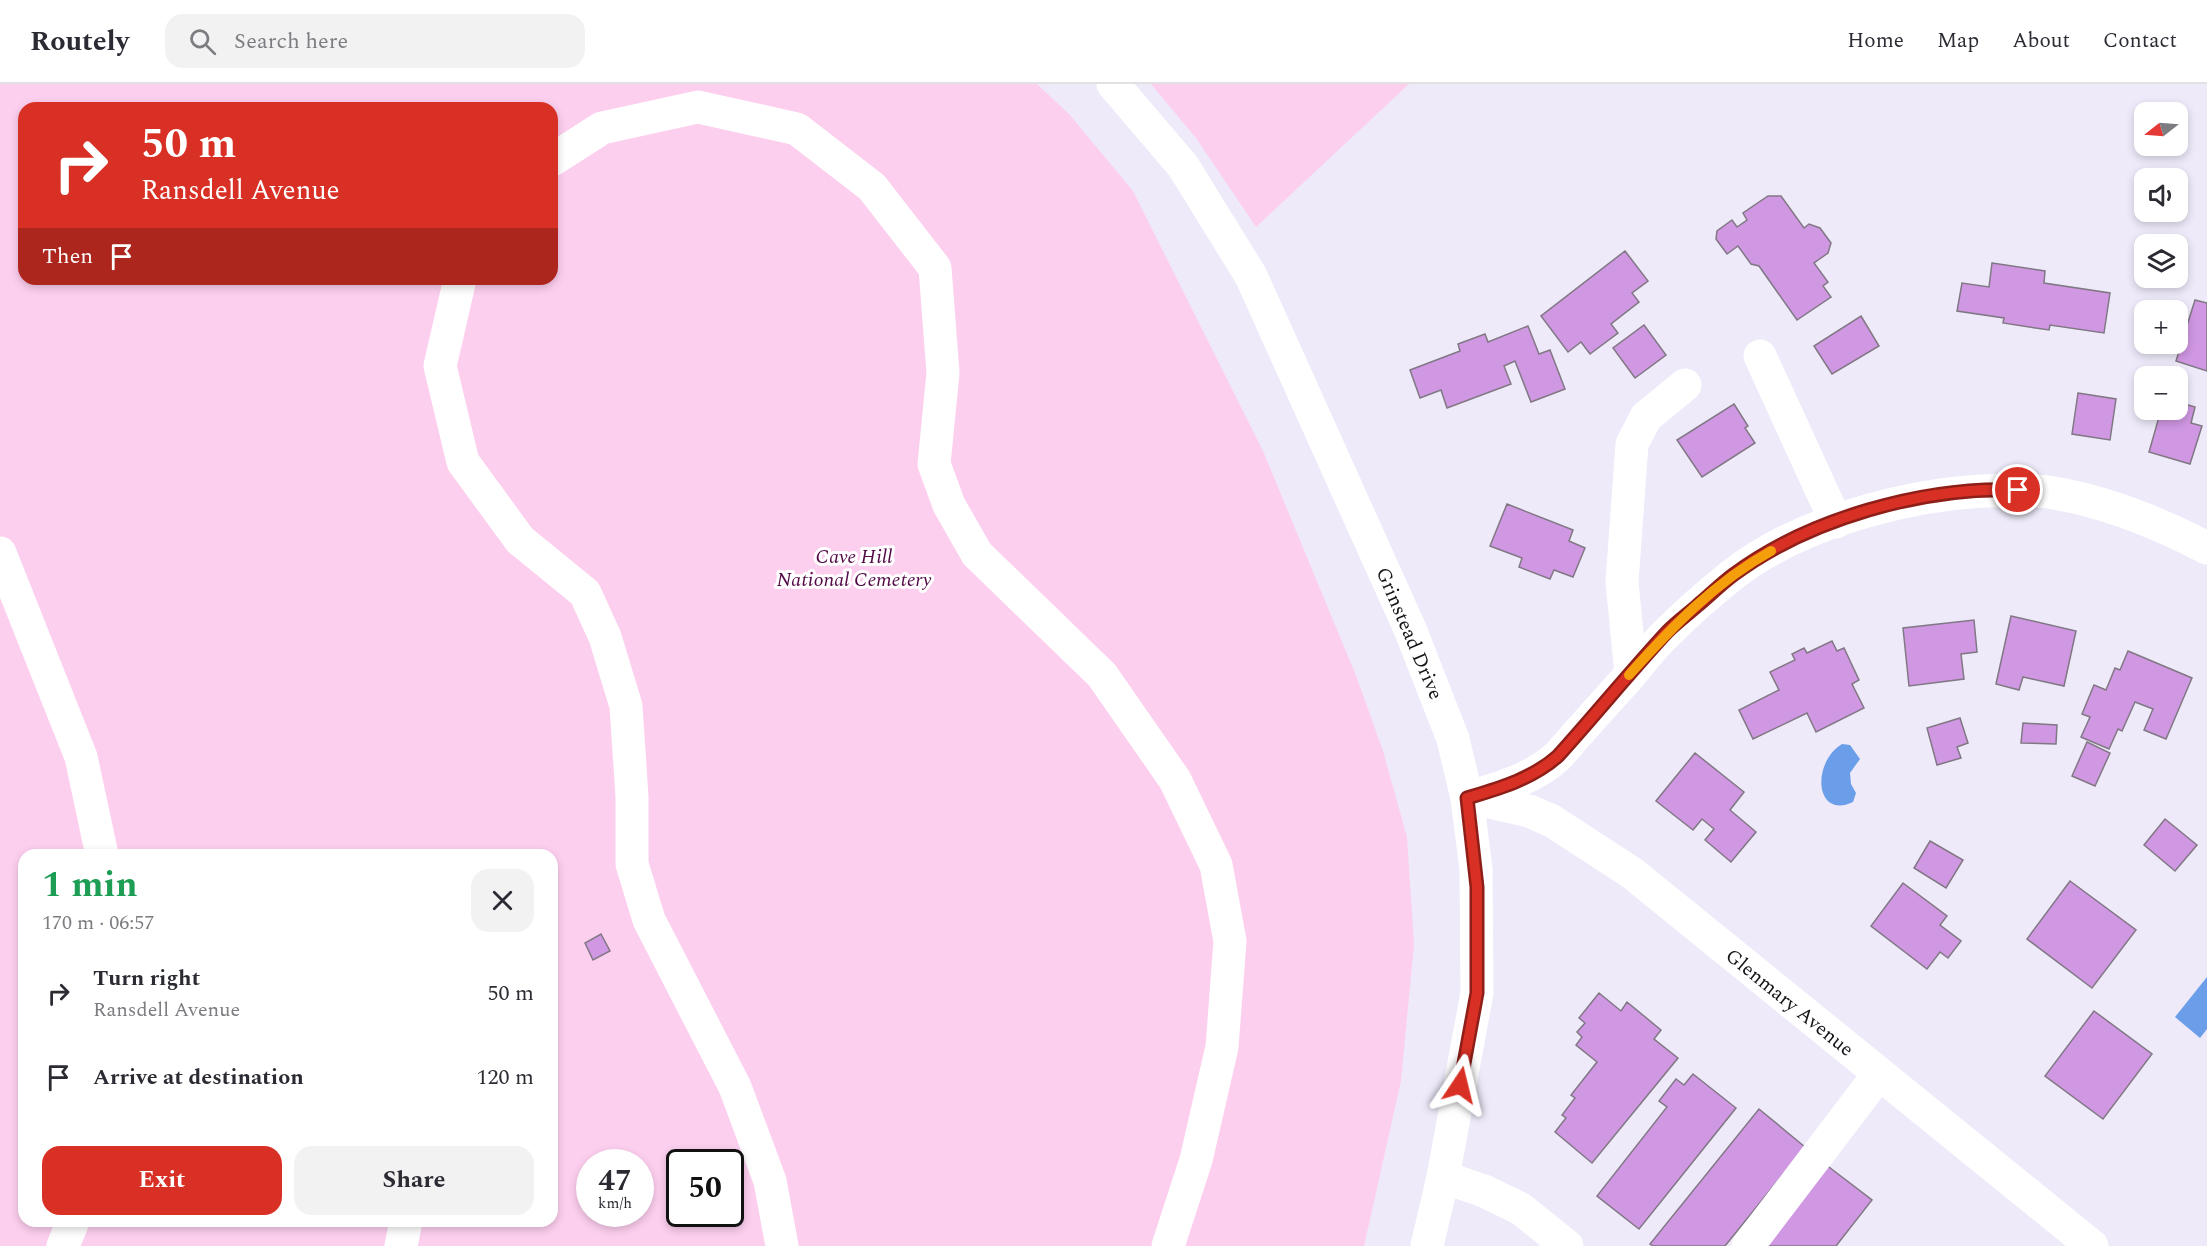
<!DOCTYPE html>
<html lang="en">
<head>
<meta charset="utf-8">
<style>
  body { margin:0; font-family:Spectral,serif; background:#f2f2f3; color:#2b2b33; height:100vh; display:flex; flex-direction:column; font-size:22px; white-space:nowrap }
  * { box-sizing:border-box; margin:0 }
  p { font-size:20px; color:#7c7c81 }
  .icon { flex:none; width:33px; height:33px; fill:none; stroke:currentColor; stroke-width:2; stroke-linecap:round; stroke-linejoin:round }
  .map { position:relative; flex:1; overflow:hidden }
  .side { position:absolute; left:18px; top:765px; width:540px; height:378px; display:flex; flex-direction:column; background:#fff; border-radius:18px; box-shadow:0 3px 9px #0003 }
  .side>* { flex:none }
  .guide { position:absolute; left:18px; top:18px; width:540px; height:183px; border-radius:18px; box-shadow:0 3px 9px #0003; background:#d93025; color:#fff; overflow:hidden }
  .needle { width:39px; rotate:253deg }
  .buttons { position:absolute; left:2134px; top:18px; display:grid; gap:12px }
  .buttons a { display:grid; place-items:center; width:54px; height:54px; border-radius:12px; background:#fff; box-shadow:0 3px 9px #0003; font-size:30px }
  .speed { position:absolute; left:576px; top:1065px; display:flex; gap:12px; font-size:30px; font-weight:700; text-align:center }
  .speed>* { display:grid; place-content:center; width:78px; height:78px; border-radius:50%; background:#fff; box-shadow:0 3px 9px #0003; line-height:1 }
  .speed small { font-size:15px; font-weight:400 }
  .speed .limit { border:3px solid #111; border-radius:9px; background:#fff; color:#111 }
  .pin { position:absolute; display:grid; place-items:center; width:51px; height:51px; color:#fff; margin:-26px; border:3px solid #fff; border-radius:50%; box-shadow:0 2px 6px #0007 }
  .me { position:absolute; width:66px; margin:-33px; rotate:10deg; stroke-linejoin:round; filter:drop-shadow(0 0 4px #0008) }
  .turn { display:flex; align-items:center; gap:21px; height:126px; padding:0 24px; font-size:27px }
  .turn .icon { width:78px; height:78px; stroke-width:2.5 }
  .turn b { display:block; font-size:42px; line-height:51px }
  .then { display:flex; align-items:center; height:57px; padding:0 24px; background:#0003; gap:12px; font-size:22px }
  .round { display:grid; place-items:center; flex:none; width:63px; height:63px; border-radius:18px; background:#f2f2f3 }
  .headline { display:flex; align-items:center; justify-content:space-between; height:102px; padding:0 24px }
  h1 { font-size:36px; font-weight:700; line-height:45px; color:#1e9e55 }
  .button { display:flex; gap:12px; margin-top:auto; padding:12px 24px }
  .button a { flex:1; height:69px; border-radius:18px; background:#d93025; color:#fff; font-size:24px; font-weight:700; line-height:69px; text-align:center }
  .button a+a { background:#f2f2f3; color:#2b2b33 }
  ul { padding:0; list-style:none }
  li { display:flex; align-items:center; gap:18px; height:84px; padding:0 24px }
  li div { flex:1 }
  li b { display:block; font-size:22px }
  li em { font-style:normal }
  header { display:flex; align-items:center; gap:36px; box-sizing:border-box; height:84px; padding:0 30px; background:#fff; border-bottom:2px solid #e1e1e2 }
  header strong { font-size:28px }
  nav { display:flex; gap:33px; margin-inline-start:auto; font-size:21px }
  .search { width:420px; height:54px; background:#f2f2f3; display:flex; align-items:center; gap:15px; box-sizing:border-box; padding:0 21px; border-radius:18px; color:#7c7c81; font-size:22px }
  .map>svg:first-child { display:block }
  .green { fill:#fdcfef; fill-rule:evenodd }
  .water { fill:#6b9ee9 }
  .building { fill:#d097e3; stroke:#817884; stroke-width:1.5 }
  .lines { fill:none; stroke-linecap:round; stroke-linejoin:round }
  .minor { stroke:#fff; stroke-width:33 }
  .major { stroke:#fff; stroke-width:33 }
  .route-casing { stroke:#8d1f18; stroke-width:15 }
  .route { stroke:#d93025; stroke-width:10 }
  .slow { stroke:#f59e0b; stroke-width:10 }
  .labels { text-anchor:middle; stroke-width:6; stroke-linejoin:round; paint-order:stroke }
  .park-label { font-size:20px; font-style:italic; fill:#520945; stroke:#fff }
  .street-label { font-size:20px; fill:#151419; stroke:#fff }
</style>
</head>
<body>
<header>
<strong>Routely</strong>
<div class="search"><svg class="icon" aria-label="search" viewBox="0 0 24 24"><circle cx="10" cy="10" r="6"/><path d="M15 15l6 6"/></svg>Search here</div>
<nav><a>Home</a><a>Map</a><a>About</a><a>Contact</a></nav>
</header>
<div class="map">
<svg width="2207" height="1162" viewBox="0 0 2207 1162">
  <rect width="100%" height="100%" fill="#eeeafa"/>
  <g class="green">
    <path d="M0 0H1037L1069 30 1133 107 1263 367 1357 594 1383 667 1407 753 1414 860 1401 997 1364 1162H0ZM24 24H552V195H24ZM24 771H552V1137H24ZM590 1078H640V1130H590ZM680 1078H730V1130H680Z"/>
    <polygon points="1151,0 1409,0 1256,143 1196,54"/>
  </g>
  <g class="water">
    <path d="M1842 660 1850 661 1860 675 1850 689 1851 700 1856 709 1853 718C1815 736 1811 679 1842 660Z"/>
    <polygon points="2207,893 2207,945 2200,954 2175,933"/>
  </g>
  <g class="building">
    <polygon points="1768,112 1781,112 1804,144 1809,140 1820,144 1831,159 1828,169 1814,179 1828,198 1823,202 1831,213 1797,236 1759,182 1751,180 1738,162 1727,170 1716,155 1717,147 1732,136 1737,143 1747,136 1743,129"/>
    <polygon points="1625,167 1648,197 1632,209 1639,218 1611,240 1618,249 1590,270 1581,258 1568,268 1541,232"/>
    <polygon points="1992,179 2045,187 2044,199 2110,209 2104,249 2050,241 2049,246 2003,239 2004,234 1957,227 1962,199 1989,203"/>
    <polygon points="2195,216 2207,219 2207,287 2176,277"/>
    <polygon points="1861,232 1879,262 1832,290 1814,262"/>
    <polygon points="1644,241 1666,271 1635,294 1613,264"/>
    <polygon points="1528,242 1539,270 1550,266 1565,305 1531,318 1515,277 1504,282 1511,300 1447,324 1441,306 1420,314 1410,286 1460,267 1458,260 1485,250 1488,258"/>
    <polygon points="2078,309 2116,315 2110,356 2072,350"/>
    <polygon points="2178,318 2195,323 2191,339 2202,342 2190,380 2149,368 2161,326 2178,326"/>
    <polygon points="1734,320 1748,342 1745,344 1755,359 1702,393 1677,356"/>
    <polygon points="1507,420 1573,446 1569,457 1585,464 1573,493 1554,486 1550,495 1519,483 1522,474 1490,462"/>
    <polygon points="2011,532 2076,547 2064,602 2023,593 2019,606 1996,600"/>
    <polygon points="1974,536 1977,568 1961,570 1964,595 1909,602 1903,544"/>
    <polygon points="1832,557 1837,567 1844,564 1859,596 1852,600 1864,624 1816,648 1807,629 1753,655 1739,626 1779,606 1770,588 1795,576 1792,570 1804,564 1807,569"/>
    <polygon points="2128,567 2192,594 2166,655 2144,646 2153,625 2135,618 2122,647 2118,645 2109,665 2081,653 2090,633 2082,630 2094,601 2106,606 2115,584 2120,586"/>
    <polygon points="1960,634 1968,659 1957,663 1961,674 1937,681 1927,644"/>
    <polygon points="2023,639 2057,641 2056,660 2021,659"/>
    <polygon points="2087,658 2110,669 2095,702 2072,692"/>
    <polygon points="1695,669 1744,708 1730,726 1756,748 1731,778 1705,756 1714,745 1702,735 1693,746 1656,717"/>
    <polygon points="2165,735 2197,761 2175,787 2144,761"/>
    <polygon points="1930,757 1963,776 1946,804 1914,784"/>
    <polygon points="2070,797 2136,846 2092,904 2027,855"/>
    <polygon points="1903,799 1947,832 1940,841 1961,857 1948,874 1940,868 1927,885 1871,842"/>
    <polygon points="601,850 610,867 593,876 585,859"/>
    <polygon points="1599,909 1621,927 1627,918 1661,946 1654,955 1678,974 1592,1079 1555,1048 1566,1034 1562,1031 1575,1014 1571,1011 1597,978 1576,961 1582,953 1577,948 1585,939 1579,934"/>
    <polygon points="2094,927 2152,970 2103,1035 2045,992"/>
    <polygon points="1693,990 1736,1024 1639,1145 1597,1112 1667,1023 1659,1017 1676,995 1684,1001"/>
    <polygon points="1759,1025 1805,1063 1725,1162 1653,1162 1650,1160"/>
    <polygon points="1825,1080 1872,1116 1836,1162 1761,1162"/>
  </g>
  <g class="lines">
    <g class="minor">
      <polyline points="552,76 602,44 698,23 797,45 872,103 935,184 943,289 934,380 949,421 977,470 1102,591 1175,696 1216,781 1230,857 1222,963 1196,1076 1168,1162"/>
      <polyline points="460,195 440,282 463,378 520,456 585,509 605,553 626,622 632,713 632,780 649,836 735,1003 770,1097 782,1162"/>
      <polyline points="1760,272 1836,438"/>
      <polyline points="0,469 81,673 102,771"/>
      <polyline points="1631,590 1622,498 1632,360 1646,333 1685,301"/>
      <path d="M1467 714C1500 704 1533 695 1558 672 1582 644 1607 617 1631 590 1643 575 1656 559 1670 546 1689 527 1710 509 1731 492 1804 434 1930 403 2022 407 2032 407 2044 407 2054 409 2107 418 2159 439 2207 464"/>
      <polyline points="1471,714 1529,727 1552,737 1632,789 2092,1162"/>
      <polyline points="1443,1093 1484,1107 1521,1125 1567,1162"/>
      <polyline points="63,1162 73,1137"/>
      <polyline points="401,1162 406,1137"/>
      <polyline points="1748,1162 1879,990"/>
    </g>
    <polyline class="major" points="1113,0 1183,82 1251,192 1410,545 1453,655 1467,714 1476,785 1477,909 1443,1093 1427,1162"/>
  </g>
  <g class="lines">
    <g class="route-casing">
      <path id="route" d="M1460 1001 1477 909V803L1467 714C1500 704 1532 695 1558 672 1595 631 1630 588 1667 548 1677 538 1688 530 1698 521 1710 511 1721 500 1733 491 1808 435 1924 402 2018 406"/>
    </g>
    <use href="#route" class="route"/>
    <path class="slow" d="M1629 591C1671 544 1715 498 1771 467"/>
  </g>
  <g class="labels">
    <g class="park-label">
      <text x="854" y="479">Cave Hill<tspan x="854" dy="23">National Cemetery</tspan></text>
    </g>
    <g class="street-label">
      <text transform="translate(1410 549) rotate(67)" y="7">Grinstead Drive</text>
      <text transform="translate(1790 918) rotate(39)" y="7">Glenmary Avenue</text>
    </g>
  </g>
</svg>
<div class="buttons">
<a><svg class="needle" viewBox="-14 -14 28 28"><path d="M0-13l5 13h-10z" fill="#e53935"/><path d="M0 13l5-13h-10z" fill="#7c7c81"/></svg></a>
<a><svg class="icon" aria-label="sound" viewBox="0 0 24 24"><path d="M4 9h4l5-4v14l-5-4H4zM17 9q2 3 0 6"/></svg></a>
<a><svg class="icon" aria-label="layers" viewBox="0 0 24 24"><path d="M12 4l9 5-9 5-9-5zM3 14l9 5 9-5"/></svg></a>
<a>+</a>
<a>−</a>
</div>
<div class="speed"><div>47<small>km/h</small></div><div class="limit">50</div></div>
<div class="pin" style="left:2018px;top:406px;background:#d93025"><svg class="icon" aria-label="arrive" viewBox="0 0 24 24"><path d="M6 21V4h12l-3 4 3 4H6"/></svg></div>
<svg class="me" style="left:1460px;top:1001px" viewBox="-20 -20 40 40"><path d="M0-17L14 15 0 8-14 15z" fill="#d93025" stroke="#fff" stroke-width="4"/></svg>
<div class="guide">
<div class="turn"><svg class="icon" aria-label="right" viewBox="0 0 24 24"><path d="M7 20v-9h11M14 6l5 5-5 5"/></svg><div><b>50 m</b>Ransdell Avenue</div></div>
<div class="then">Then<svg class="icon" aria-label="arrive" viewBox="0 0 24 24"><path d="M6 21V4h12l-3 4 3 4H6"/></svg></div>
</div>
<section class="side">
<div class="headline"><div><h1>1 min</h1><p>170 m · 06:57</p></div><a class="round"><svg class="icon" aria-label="close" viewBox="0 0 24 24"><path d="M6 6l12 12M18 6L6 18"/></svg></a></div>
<ul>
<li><svg class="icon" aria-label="right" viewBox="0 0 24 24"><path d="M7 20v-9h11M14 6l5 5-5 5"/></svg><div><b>Turn right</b><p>Ransdell Avenue</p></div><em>50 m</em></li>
<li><svg class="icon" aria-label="arrive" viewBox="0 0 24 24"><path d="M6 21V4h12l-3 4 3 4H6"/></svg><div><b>Arrive at destination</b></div><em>120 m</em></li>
</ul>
<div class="button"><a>Exit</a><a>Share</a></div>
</section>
</div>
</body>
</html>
